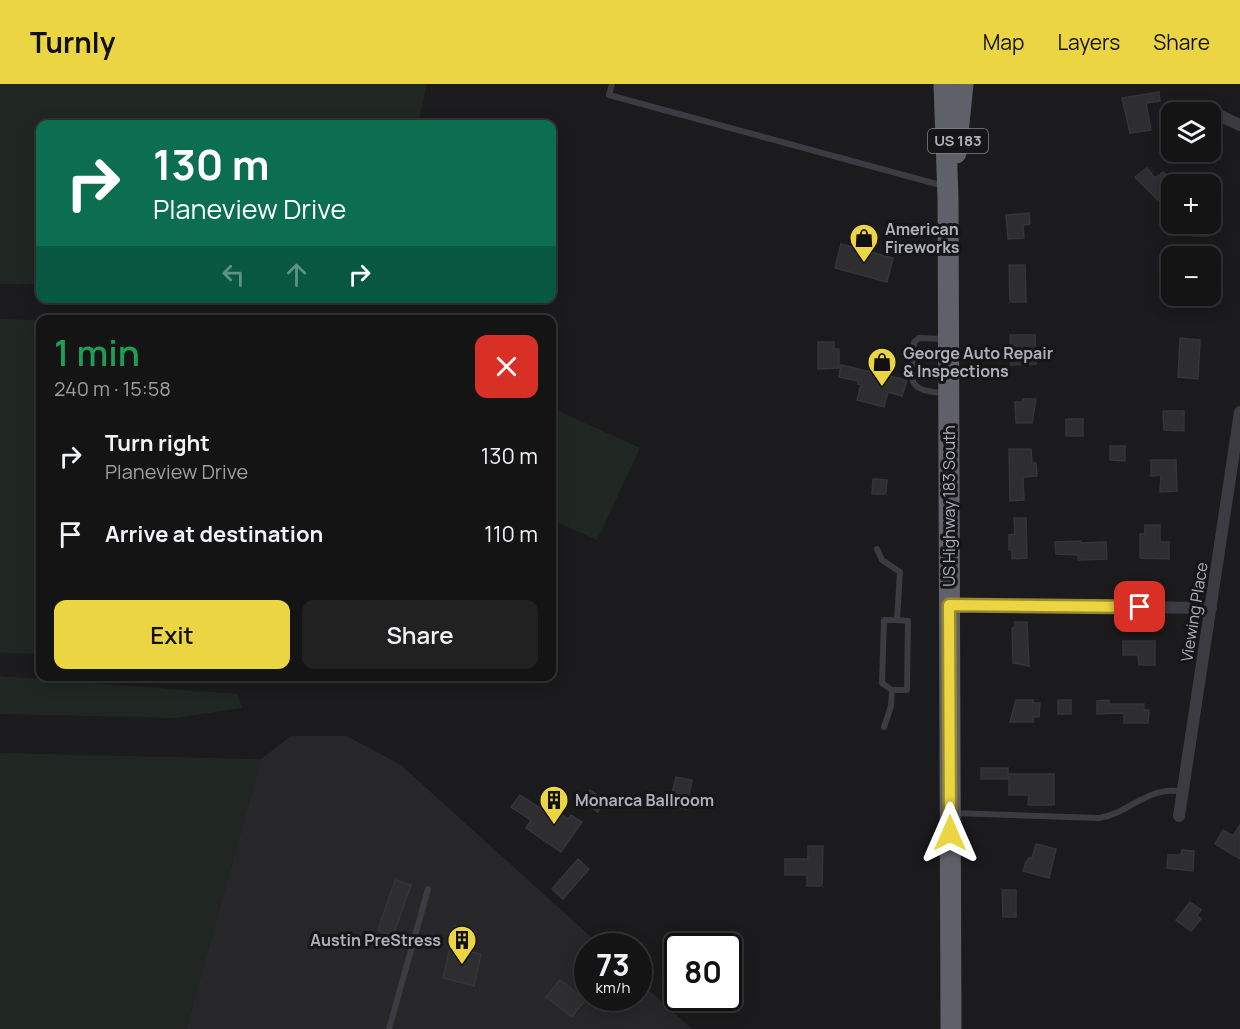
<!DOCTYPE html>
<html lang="en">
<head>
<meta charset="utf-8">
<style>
  body { margin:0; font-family:Manrope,sans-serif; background:#212122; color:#f1f3f6; height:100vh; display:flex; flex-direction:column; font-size:22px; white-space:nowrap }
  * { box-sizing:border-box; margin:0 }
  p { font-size:20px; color:#9d9ea0 }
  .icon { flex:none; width:33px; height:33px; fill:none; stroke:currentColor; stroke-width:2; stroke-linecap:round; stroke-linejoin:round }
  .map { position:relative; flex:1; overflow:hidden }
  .sheet { position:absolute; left:36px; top:231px; width:520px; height:366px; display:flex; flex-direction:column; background:#141415; border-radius:12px; box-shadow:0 3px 15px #0003,0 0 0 2px #333334 }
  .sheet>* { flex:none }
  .banner { position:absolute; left:36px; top:36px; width:520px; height:183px; border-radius:12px; box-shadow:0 3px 15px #0003,0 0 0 2px #333334; background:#0b6e4f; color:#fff; overflow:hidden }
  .fabs { position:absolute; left:1161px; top:18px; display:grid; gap:12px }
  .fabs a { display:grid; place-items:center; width:60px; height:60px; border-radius:12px; background:#141415; box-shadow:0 3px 15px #0003,0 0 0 2px #333334; font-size:30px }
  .speed { position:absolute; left:574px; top:849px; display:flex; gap:12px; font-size:30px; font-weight:700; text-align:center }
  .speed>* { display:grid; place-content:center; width:78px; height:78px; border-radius:50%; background:#141415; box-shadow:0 3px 15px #0003,0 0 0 2px #333334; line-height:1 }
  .speed small { font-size:15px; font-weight:400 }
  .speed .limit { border:3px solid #111; border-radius:9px; background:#fff; color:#111 }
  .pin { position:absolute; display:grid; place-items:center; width:51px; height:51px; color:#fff; margin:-26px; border-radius:12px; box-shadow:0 3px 9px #0006 }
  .me { position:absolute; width:66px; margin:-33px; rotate:0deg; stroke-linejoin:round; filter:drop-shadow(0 0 4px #0008) }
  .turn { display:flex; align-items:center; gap:21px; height:126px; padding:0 18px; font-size:27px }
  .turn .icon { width:78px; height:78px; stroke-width:2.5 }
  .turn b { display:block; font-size:42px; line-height:51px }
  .lanes { display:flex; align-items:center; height:57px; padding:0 18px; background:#0003; justify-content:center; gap:30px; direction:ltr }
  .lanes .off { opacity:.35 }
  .round { display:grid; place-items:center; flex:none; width:63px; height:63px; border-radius:12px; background:#212122 }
  .head { display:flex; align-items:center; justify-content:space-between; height:102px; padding:0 18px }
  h1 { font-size:36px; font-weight:600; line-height:45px; color:#1e9e55 }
  .button { display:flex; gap:12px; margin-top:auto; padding:12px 18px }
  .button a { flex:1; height:69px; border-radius:12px; background:#ecd543; color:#111; font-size:24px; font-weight:600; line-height:69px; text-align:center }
  .button a+a { background:#212122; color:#f1f3f6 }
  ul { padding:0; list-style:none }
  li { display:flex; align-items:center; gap:18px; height:78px; padding:0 18px }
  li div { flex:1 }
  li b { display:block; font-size:22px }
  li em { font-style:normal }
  header { display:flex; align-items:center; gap:36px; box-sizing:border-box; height:84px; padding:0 30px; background:#ecd543; color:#111 }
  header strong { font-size:28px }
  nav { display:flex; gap:33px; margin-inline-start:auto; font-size:21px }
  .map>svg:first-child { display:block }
  .built { fill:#272629 }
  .green { fill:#202723 }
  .building { fill:#2e2d30; stroke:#353438; stroke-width:1.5 }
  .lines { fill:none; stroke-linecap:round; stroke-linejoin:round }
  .service { stroke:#3c3b41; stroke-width:6 }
  .minor { stroke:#3c3b41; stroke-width:12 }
  .trunk { stroke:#5f6069; stroke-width:21 }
  .route-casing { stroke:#998a2c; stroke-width:15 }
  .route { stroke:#ecd543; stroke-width:10 }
  .labels { text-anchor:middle; stroke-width:6; stroke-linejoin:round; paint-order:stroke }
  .shield { fill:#161517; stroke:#80818a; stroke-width:1.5 }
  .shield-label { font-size:15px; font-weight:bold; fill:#adafbb }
  .poi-label { font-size:16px; font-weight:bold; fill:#adafbb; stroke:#161517; text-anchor:start }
  .street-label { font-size:16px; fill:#adafbb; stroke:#161517 }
</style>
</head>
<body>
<header>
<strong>Turnly</strong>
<nav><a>Map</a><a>Layers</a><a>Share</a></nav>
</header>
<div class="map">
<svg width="1240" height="945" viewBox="0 0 1240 945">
  <rect width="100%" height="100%" fill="#1b1a1c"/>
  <polygon class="built" points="291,652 347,652 401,681 601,862 588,862 588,914 639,914 639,897 692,945 186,945 261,675"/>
  <g class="green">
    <polygon points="0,0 427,0 418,40 40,40 40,200 0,200"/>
    <polygon points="0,235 40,236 40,570 0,569"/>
    <polygon points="552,324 640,364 597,456 552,436"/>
    <polygon points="0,592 237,610 242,624 175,634 0,630"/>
    <polygon points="0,669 261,675 186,945 0,945"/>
  </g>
  <g class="building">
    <polygon points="1159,8 1160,17 1146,19 1151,46 1130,49 1122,14"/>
    <polygon points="1147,84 1155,94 1163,88 1175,100 1158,116 1135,93"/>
    <polygon points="1029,129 1030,140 1023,141 1024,154 1008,155 1006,131"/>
    <rect x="1193" y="140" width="16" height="12"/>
    <polygon points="841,160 893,174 887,198 835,184"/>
    <polygon points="1009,181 1025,181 1026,218 1010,218"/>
    <polygon points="1010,251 1035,251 1036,280 1011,281"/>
    <polygon points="1180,254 1200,256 1198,295 1178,293"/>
    <polygon points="818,258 834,258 834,265 839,265 839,284 818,285"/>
    <polygon points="841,281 907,296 902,312 888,308 884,323 857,316 861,301 858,300 858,297 839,293"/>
    <polygon points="1023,315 1036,315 1032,339 1016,339 1015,318 1022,318"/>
    <polygon points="1163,327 1184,327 1184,347 1164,346"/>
    <rect x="1066" y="335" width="17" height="17"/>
    <polygon points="1110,362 1125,362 1125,377 1110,376"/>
    <polygon points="1009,365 1031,365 1032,379 1036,379 1037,392 1023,393 1024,416 1010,417"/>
    <polygon points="1151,376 1176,376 1177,407 1160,408 1161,391 1151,392"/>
    <polygon points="873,395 887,396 886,410 872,410"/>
    <polygon points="1014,434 1026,434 1027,474 1012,475 1012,466 1009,466 1009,451 1015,450"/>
    <polygon points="1145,441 1160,441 1160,458 1169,458 1169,475 1140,474 1140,450 1145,450"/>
    <polygon points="1081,457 1081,459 1106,458 1107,475 1078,476 1078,471 1056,470 1055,458"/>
    <polygon points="1015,538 1027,538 1029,582 1013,579 1012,544 1015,543"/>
    <polygon points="1123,557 1155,557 1155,581 1139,581 1138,571 1123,571"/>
    <polygon points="1016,616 1033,616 1033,619 1040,619 1039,633 1033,633 1033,638 1010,638"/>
    <rect x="1058" y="616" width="13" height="14"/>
    <polygon points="1109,616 1109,620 1144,620 1144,626 1149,626 1148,639 1124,639 1124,629 1097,630 1097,617"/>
    <rect x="981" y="684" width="27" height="11"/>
    <polygon points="1009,690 1054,690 1054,721 1028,721 1029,711 1009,711"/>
    <polygon points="676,693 692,696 686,725 669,721"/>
    <polygon points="590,706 605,716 598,728 582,718"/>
    <polygon points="520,711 540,724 543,718 568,735 571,731 582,738 561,768 526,744 531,736 511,723"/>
    <polygon points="1240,741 1240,775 1215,760 1223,746 1233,752"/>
    <polygon points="1036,760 1056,765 1049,794 1023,787 1026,778 1029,774 1032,774"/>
    <polygon points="808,762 823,762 822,802 807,802 807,791 785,791 785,775 808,775"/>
    <polygon points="1182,766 1194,767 1193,787 1167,784 1168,771 1181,771"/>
    <polygon points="578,775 589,785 563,815 552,805"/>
    <polygon points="395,796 411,801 393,852 378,846"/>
    <polygon points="1002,806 1016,806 1016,833 1003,833"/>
    <polygon points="1190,818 1201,826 1197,832 1201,835 1191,847 1176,836"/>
    <polygon points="455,842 476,847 471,868 481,870 474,902 443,894"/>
    <polygon points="560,896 585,916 572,933 546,913"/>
  </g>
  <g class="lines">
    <g class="service">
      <polyline points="612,0 609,11 944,102"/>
      <path d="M945 255 919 254 914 258C912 294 902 307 945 309"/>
      <polyline points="877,465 882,476 900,488 897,536 908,537 907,606 892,606 882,599 884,536 897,536"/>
      <polyline points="884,643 891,622 892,606"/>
      <path d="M953 729 1099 734C1131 729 1149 700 1183 708"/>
      <polyline points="389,945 428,805"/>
    </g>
    <g class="minor">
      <polyline points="1212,28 1240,41"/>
      <polyline points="949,521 1211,524"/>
      <polyline points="1179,732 1240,328"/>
    </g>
    <g class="trunk">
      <polyline points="944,0 948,114 951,945"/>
      <polyline points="956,69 963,0"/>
    </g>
  </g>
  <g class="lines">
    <g class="route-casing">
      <polyline id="route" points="950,749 949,521 1140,523"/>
    </g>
    <use href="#route" class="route"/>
  </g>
  <defs>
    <g id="shop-pin" transform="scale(1.5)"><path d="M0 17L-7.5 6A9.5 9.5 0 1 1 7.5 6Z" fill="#ecd543" stroke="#161517"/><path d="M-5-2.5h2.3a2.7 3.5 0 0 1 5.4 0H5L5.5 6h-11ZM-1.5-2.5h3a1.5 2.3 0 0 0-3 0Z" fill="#111"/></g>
    <g id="building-pin" transform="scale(1.5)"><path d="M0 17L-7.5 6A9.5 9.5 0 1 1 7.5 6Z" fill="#ecd543" stroke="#161517"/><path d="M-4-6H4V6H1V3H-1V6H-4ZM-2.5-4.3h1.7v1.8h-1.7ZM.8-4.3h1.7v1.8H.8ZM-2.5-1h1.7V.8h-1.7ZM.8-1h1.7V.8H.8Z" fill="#111"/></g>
  </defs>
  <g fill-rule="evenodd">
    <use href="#shop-pin" x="864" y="154"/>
    <use href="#shop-pin" x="882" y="278"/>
    <use href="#building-pin" x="554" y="716"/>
    <use href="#building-pin" x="462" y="856"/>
  </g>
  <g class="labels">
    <rect class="shield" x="928" y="45" width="60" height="24" rx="4.5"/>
    <g class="shield-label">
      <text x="958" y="62">US 183</text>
    </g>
    <g class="poi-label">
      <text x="885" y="151">American<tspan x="885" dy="18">Fireworks</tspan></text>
      <text x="903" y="275">George Auto Repair<tspan x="903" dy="18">&amp; Inspections</tspan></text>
      <text x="575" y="722">Monarca Ballroom</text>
      <text x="441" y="862" text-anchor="end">Austin PreStress</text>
    </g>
    <g class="street-label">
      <text transform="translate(949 422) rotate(-90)" y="6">US Highway 183 South</text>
      <text transform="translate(1194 528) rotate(-81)" y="6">Viewing Place</text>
    </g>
  </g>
</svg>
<div class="fabs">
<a><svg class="icon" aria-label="layers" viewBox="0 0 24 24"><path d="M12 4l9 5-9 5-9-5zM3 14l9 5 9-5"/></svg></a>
<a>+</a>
<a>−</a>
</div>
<div class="speed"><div>73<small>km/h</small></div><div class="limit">80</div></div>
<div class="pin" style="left:1140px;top:523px;background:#d93025"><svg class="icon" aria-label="arrive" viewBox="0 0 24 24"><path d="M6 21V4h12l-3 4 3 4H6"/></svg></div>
<svg class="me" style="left:950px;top:749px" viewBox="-20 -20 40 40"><path d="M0-17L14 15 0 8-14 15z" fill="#ecd543" stroke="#fff" stroke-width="4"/></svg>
<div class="banner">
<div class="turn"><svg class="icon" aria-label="right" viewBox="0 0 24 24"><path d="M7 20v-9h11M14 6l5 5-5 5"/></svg><div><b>130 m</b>Planeview Drive</div></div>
<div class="lanes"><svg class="icon off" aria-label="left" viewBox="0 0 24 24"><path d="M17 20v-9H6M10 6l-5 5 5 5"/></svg><svg class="icon off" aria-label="ahead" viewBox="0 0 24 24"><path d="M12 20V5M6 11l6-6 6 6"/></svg><svg class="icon" aria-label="right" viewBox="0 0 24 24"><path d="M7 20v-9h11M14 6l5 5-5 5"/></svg></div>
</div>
<section class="sheet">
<div class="head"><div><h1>1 min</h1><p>240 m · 15:58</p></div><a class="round" style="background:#d93025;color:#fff"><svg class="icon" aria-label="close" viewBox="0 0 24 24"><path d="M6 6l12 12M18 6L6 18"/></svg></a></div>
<ul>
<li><svg class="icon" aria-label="right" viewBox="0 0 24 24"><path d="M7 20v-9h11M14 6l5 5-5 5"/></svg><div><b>Turn right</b><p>Planeview Drive</p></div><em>130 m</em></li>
<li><svg class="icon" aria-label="arrive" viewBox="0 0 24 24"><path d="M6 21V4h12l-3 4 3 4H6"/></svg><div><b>Arrive at destination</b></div><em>110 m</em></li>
</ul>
<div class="button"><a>Exit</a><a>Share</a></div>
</section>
</div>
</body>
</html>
